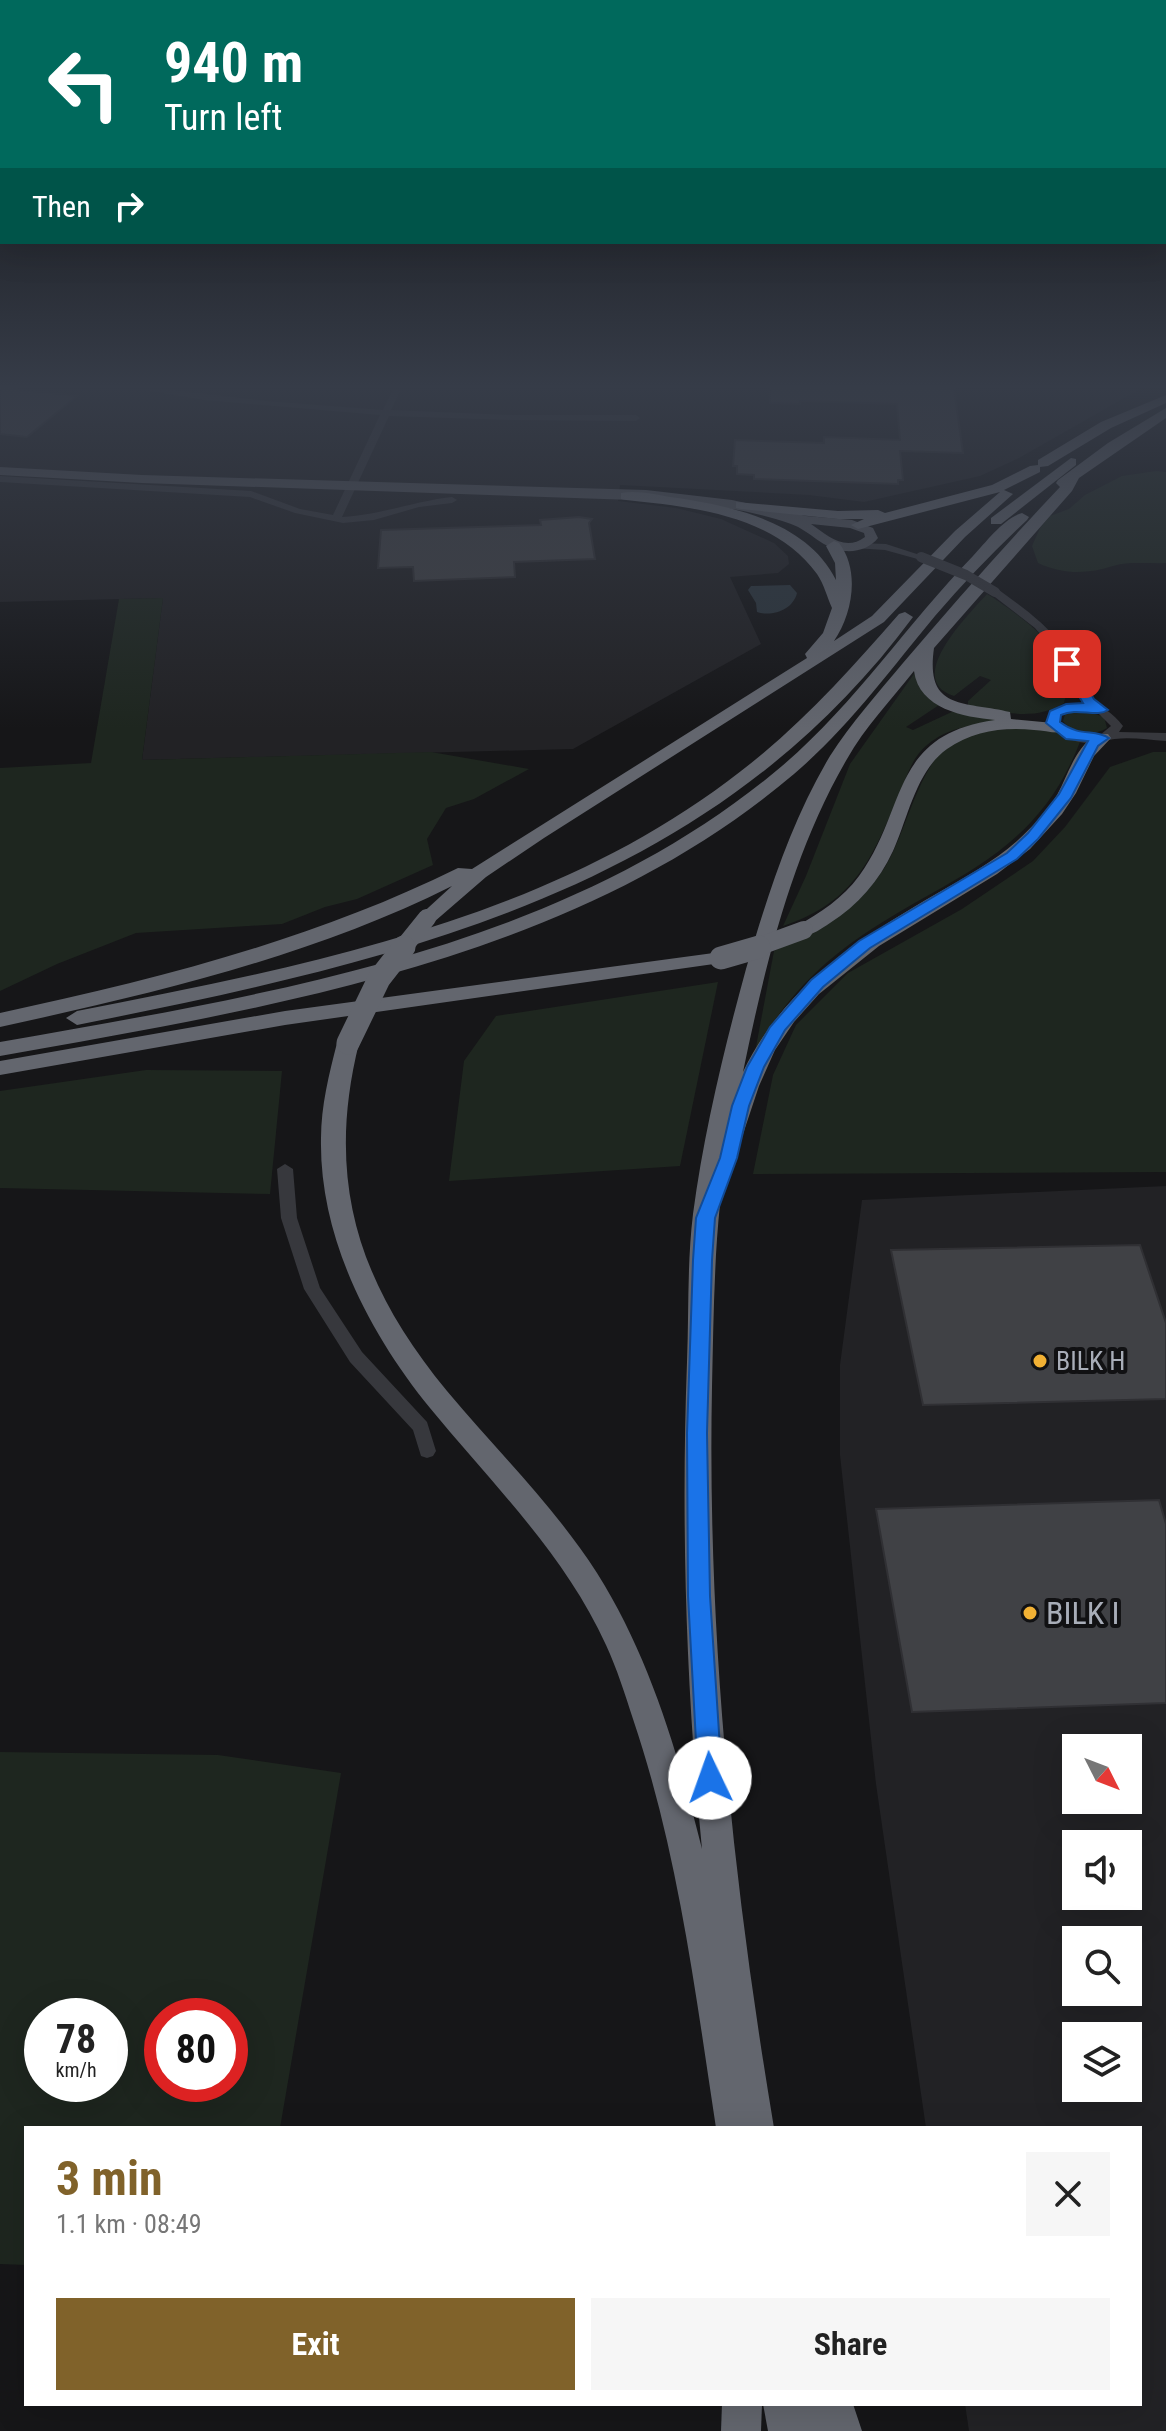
<!DOCTYPE html>
<html lang="en">
<head>
<meta charset="utf-8">
<style>
  body { margin:0; font-family:"Roboto Condensed",sans-serif; background:#f6f6f6; color:#222; height:100vh; display:flex; flex-direction:column; font-size:30px; white-space:nowrap }
  * { box-sizing:border-box; margin:0 }
  p { font-size:26px; color:#767676 }
  .icon { flex:none; width:44px; height:44px; fill:none; stroke:currentColor; stroke-width:2; stroke-linecap:round; stroke-linejoin:round }
  .map { position:relative; flex:1; overflow:hidden }
  .drawer { position:absolute; left:24px; top:2126px; width:1118px; height:280px; display:flex; flex-direction:column; background:#fff; border-radius:0px; box-shadow:0 8px 32px #0002 }
  .drawer>* { flex:none }
  .guide { position:absolute; left:0px; top:0px; width:1166px; height:244px; box-shadow:0 8px 32px #0002; background:#00695c; color:#fff; overflow:hidden }
  .needle { width:52px; rotate:132deg }
  .fabs { position:absolute; left:1062px; top:1734px; display:grid; gap:16px }
  .fabs a { display:grid; place-items:center; width:80px; height:80px; border-radius:0px; background:#fff; box-shadow:0 8px 32px #0002; font-size:40px }
  .speed { position:absolute; left:24px; top:1998px; display:flex; gap:16px; font-size:40px; font-weight:700; text-align:center }
  .speed>* { display:grid; place-content:center; width:104px; height:104px; border-radius:50%; background:#fff; box-shadow:0 8px 32px #0002; line-height:1 }
  .speed small { font-size:20px; font-weight:400 }
  .speed .limit { border:12px solid #d22; background:#fff; color:#111 }
  .pin { position:absolute; display:grid; place-items:center; width:68px; height:68px; color:#fff; margin:-34px; border-radius:16px; box-shadow:0 4px 12px #0006 }
  .me { position:absolute; width:88px; margin:-44px; rotate:357deg; stroke-linejoin:round; filter:drop-shadow(0 0 6px #0008) }
  .turn { display:flex; align-items:center; gap:28px; height:168px; padding:0 32px; font-size:36px }
  .turn .icon { width:104px; height:104px; stroke-width:2.5 }
  .turn b { display:block; font-size:56px; line-height:68px }
  .then { display:flex; align-items:center; height:76px; padding:0 32px; background:#0003; gap:16px; font-size:30px }
  .round { display:grid; place-items:center; flex:none; width:84px; height:84px; border-radius:0px; background:#f6f6f6 }
  .summary { display:flex; align-items:center; justify-content:space-between; height:136px; padding:0 32px }
  h1 { font-size:48px; font-weight:700; line-height:60px; color:#80622a }
  .button { display:flex; gap:16px; margin-top:auto; padding:16px 32px }
  .button a { flex:1; height:92px; border-radius:0px; background:#80622a; color:#fff; font-size:32px; font-weight:700; line-height:92px; text-align:center }
  .button a+a { background:#f6f6f6; color:#222 }
  .map>svg:first-child { display:block }
  .built { fill:#222225; fill-rule:evenodd }
  .green { fill:#1e261f; fill-rule:evenodd }
  .water { fill:#2c353c }
  .building { fill:#404145; stroke:#303034; stroke-width:2 }
  .lines { fill:none; stroke-linecap:round; stroke-linejoin:round }
  .minor { fill:#37383d; fill-rule:evenodd }
  .major { fill:#53555c; fill-rule:evenodd }
  .highway { fill:#63666e; fill-rule:evenodd }
  .minor-bridge { stroke:#37383d; stroke-width:10 }
  .highway-bridge-far1 { stroke:#63666e; stroke-width:18 }
  .highway-bridge { stroke:#63666e; stroke-width:23 }
  .route { fill:#1a73e8; stroke:#114b97; stroke-width:2 }
  .poi-dot { fill:#f2b134; stroke:#111113; stroke-width:3 }
  .labels { text-anchor:middle; stroke-width:8; stroke-linejoin:round; paint-order:stroke }
  .poi-label { font-size:26px; fill:#a8adb8; stroke:#111113; text-anchor:start }
  .near-poi-label { font-size:32px; fill:#a8adb8; stroke:#111113; text-anchor:start }
</style>
</head>
<body>
<div class="map">
<svg width="1166" height="2431" viewBox="0 0 1166 2431">
  <rect width="100%" height="100%" fill="#161618"/>
  <g class="built">
    <polygon points="0,389 1140,389 1019,458 980,476 864,502 809,495 620,485 618,501 676,508 721,519 774,543 788,556 789,564 778,573 730,577 761,644 573,749 142,760 163,598 0,602"/>
    <path d="M1166 1186V2431H969L965 2404H1140V2128H926L876 1784 840 1455V1365L862 1200ZM1076 1748H1128V1800H1076ZM1076 1844H1128V1896H1076ZM1076 1940H1128V1992H1076ZM1076 2036H1128V2088H1076Z"/>
  </g>
  <g class="green">
    <path d="M1156 471 1166 472V563C1150 564 1128 561 1113 566 1089 574 1063 575 1038 563L1032 546 1040 528 1050 516 1069 509 1085 495 1122 476Z"/>
    <path d="M987 594C1013 610 1062 645 1067 677 1069 686 1066 694 1064 703 1034 722 1001 712 968 705V701L991 680 980 676 954 696C902 680 970 613 987 594Z"/>
    <polygon points="163,598 142,760 431,752 529,769 474,799 446,808 427,839 433,865 357,899 325,907 282,924 136,933 57,964 0,991 0,768 91,763 119,599"/>
    <path d="M916 671 942 703 906 727 913 730 956 710 1002 721C976 724 948 727 927 745 913 756 906 777 900 793 872 857 856 902 783 926L806 876 850 764Z"/>
    <path d="M1084 710 1104 717 1107 728C1092 737 1074 735 1063 721L1065 714Z"/>
    <path d="M1028 728 1051 730 1080 742C1031 869 931 879 837 954 802 982 776 1014 755 1052L774 951C818 930 858 910 885 867 907 832 919 761 955 740 975 728 1005 730 1028 728Z"/>
    <polygon points="1153,752 1166,752 1166,1172 753,1174 773,1075 796,1025 848,973 962,909 1033,861 1065,827 1110,767"/>
    <polygon points="718,982 680,1166 449,1181 464,1061 496,1016"/>
    <polygon points="146,1070 282,1071 270,1194 0,1188 0,1091"/>
    <path d="M0 1752 218 1755 341 1773 280 2128H26V2265L0 2264ZM42 2016H110V2084H42ZM162 2016H230V2084H162Z"/>
  </g>
  <path class="water" d="M790 585 797 593C793 610 772 617 757 612L756 603 748 590 751 586Z"/>
  <g class="building">
    <polygon points="0,389 14,389 77,396 27,437 0,434"/>
    <polygon points="770,389 954,389 963,453 900,451 903,480 898,480 898,484 754,479 754,475 737,474 737,466 733,466 735,440 824,443 824,437 900,440 897,404 800,401 800,404 770,403"/>
    <polygon points="579,517 592,519 589,523 595,559 514,562 515,577 414,581 413,567 378,568 381,530 541,525 540,520"/>
    <polygon points="1140,1245 1166,1323 1166,1399 923,1405 891,1250"/>
    <polygon points="1159,1500 1166,1524 1166,1703 912,1712 876,1509"/>
  </g>
  <g class="lines">
    <g class="minor">
      <path d="M139 389H163L266 401 383 410 393 389H401L391 410 513 415H636L640 418 636 421 513 420 389 416 342 517C380 515 415 501 452 497L457 500 452 503 419 507 374 520 343 523 295 513 250 497 0 482V476L251 491 300 509 333 515 380 415 204 400Z"/>
      <polygon points="858,543 886,544 926,557 921,560 885,550 854,548 853,546"/>
      <path d="M991 590H999C1022 607 1047 624 1063 648 1074 663 1081 681 1092 697 1099 707 1113 712 1123 726L1119 732 1166 733V741C1149 740 1131 737 1115 739 1109 739 1103 743 1096 743 1076 745 1058 736 1046 720L1054 709 1076 703 1085 704 1053 649 1035 628 991 594ZM1076 709 1098 713 1111 726 1100 735 1078 734 1058 720 1062 713Z"/>
      <polygon points="285,1164 293,1169 297,1218 320,1288 362,1352 427,1422 436,1451 433,1456 427,1458 421,1456 413,1430 350,1362 304,1289 281,1218 277,1169"/>
    </g>
    <path class="major" d="M0 467 142 475 646 490 732 500 806 516 852 520 873 528 878 538C870 548 858 552 845 551 822 549 811 531 791 524 750 509 706 505 663 501L142 483 0 475ZM811 524 850 528 864 533 865 537C845 552 828 536 811 524Z"/>
    <g class="highway">
      <path d="M1166 395V403L1111 428 1048 466 1040 467V472L1004 490 1013 494 965 537 884 622 544 838 486 877 434 922H420L417 918 452 886C310 957 155 993 0 1027V1013C158 979 312 940 458 868L472 869 807 658 805 654 823 633 832 608C827 597 824 584 817 574 774 515 693 507 626 500L621 499V493C636 490 655 494 670 497 729 505 807 521 836 580L835 563 826 546 834 541 839 543C860 570 853 613 834 641L872 616 955 531 1000 492 858 529 851 525 864 519H838L741 509 736 508V502L838 511 878 510 885 513 992 485 1030 466 1038 465V460L1101 422Z"/>
      <path d="M1166 408V418L1079 478 1072 491 934 648C925 711 964 701 1010 712L1011 719 1064 724 1067 728 1064 732C1054 734 1044 730 1034 730 1003 727 973 731 947 749 916 771 908 818 893 851 879 881 858 905 830 923 819 930 810 938 797 934L794 930 797 926C820 913 843 898 859 876 908 809 889 735 995 720 964 717 919 709 914 671 891 700 865 727 847 759 792 853 765 966 743 1072 783 988 857 940 936 894 964 878 993 862 1017 841 1032 827 1047 812 1057 795 1069 773 1074 750 1096 734H1108L1111 738 1094 756 1076 793 1062 814 1030 849 997 874 879 946 819 994 794 1022 775 1050 759 1086 743 1134H730C714 1219 714 1302 712 1387 707 1636 733 1883 774 2128H716C695 1990 678 1852 633 1719 625 1694 617 1669 606 1645 564 1553 493 1485 430 1408 369 1333 319 1237 321 1138 321 1106 329 1074 337 1043L340 1038H356L359 1043C325 1180 358 1283 447 1391 498 1452 554 1506 597 1573 650 1657 678 1754 702 1849 686 1687 681 1524 687 1362 689 1313 687 1263 693 1214 704 1132 724 1049 746 969 767 897 791 821 830 756 851 723 878 693 903 663 954 603 1006 544 1060 487L1056 483 1058 480 1108 443Z"/>
      <polygon points="1071,458 1076,459 1076,465 1001,524 991,524 991,518"/>
      <path d="M1022 513 1029 517 1027 520C995 550 964 582 935 616 890 670 848 728 794 774 575 960 274 1007 0 1056V1042C270 994 566 949 782 766 854 705 907 624 973 556 986 542 1004 518 1022 513Z"/>
      <path d="M905 612 913 617C708 894 395 961 77 1025L66 1018 77 1011C307 966 552 919 741 771 800 726 850 670 899 614Z"/>
      <polygon points="721,952 731,958 728,962 285,1025 0,1075 0,1061 285,1011"/>
      <polygon points="722,2404 762,2404 761,2431 721,2431"/>
      <polygon points="763,2404 853,2404 862,2431 768,2431"/>
    </g>
    <polyline class="minor-bridge" points="921,557 966,575 995,592"/>
    <g class="highway-bridge-far1">
      <polyline points="402,949 427,918"/>
      <polyline points="752,949 804,930"/>
    </g>
    <g class="highway-bridge">
      <polyline points="721,958 759,947"/>
      <polyline points="348,1043 379,979 404,947"/>
    </g>
  </g>
  <linearGradient id="sky" x2="0" y2="1"><stop stop-color="#0c0c0d"/><stop offset="0.53" stop-color="#363c48"/><stop offset="1" stop-color="#363c48" stop-opacity="0"/></linearGradient>
  <rect width="1166" height="729" fill="url(#sky)"/>
  <path class="route" d="M1067 660 1071 662 1094 699 1108 710C1096 718 1078 707 1061 715L1060 722C1081 738 1094 728 1109 738L1098 746 1071 798 1038 839 1017 859 870 948 823 987 785 1030 764 1067 749 1106 737 1158 715 1218 712 1260 707 1433 710 1596 722 1778 719 1786 710 1789 702 1786 698 1778 688 1596 687 1433 693 1260 696 1218 720 1158 732 1106 747 1067 770 1027 811 980 859 941 1007 853 1028 833 1059 794 1088 741 1066 739 1046 723 1050 711 1066 704 1083 703 1060 664Z"/>
  <g class="poi-dot">
    <circle cx="1040" cy="1361" r="8"/>
    <circle cx="1030" cy="1613" r="8"/>
  </g>
  <g class="labels">
    <g class="poi-label">
      <text x="1056" y="1370">BILK H</text>
    </g>
    <g class="near-poi-label">
      <text x="1046" y="1624">BILK I</text>
    </g>
  </g>
</svg>
<div class="fabs">
<a><svg class="needle" viewBox="-14 -14 28 28"><path d="M0-13l5 13h-10z" fill="#e53935"/><path d="M0 13l5-13h-10z" fill="#767676"/></svg></a>
<a><svg class="icon" aria-label="sound" viewBox="0 0 24 24"><path d="M4 9h4l5-4v14l-5-4H4zM17 9q2 3 0 6"/></svg></a>
<a><svg class="icon" aria-label="search" viewBox="0 0 24 24"><circle cx="10" cy="10" r="6"/><path d="M15 15l6 6"/></svg></a>
<a><svg class="icon" aria-label="layers" viewBox="0 0 24 24"><path d="M12 4l9 5-9 5-9-5zM3 14l9 5 9-5"/></svg></a>
</div>
<div class="speed"><div>78<small>km/h</small></div><div class="limit">80</div></div>
<div class="pin" style="left:1067px;top:664px;background:#d93025"><svg class="icon" aria-label="arrive" viewBox="0 0 24 24"><path d="M6 21V4h12l-3 4 3 4H6"/></svg></div>
<svg class="me" style="left:710px;top:1778px" viewBox="-20 -20 40 40"><circle r="19" fill="#fff"/><path d="M0-13L10 11 0 6-10 11z" fill="#1a73e8"/></svg>
<div class="guide">
<div class="turn"><svg class="icon" aria-label="left" viewBox="0 0 24 24"><path d="M17 20v-9H6M10 6l-5 5 5 5"/></svg><div><b>940 m</b>Turn left</div></div>
<div class="then">Then<svg class="icon" aria-label="right" viewBox="0 0 24 24"><path d="M7 20v-9h11M14 6l5 5-5 5"/></svg></div>
</div>
<section class="drawer">
<div class="summary"><div><h1>3 min</h1><p>1.1 km · 08:49</p></div><a class="round"><svg class="icon" aria-label="close" viewBox="0 0 24 24"><path d="M6 6l12 12M18 6L6 18"/></svg></a></div>
<div class="button"><a>Exit</a><a>Share</a></div>
</section>
</div>
</body>
</html>
